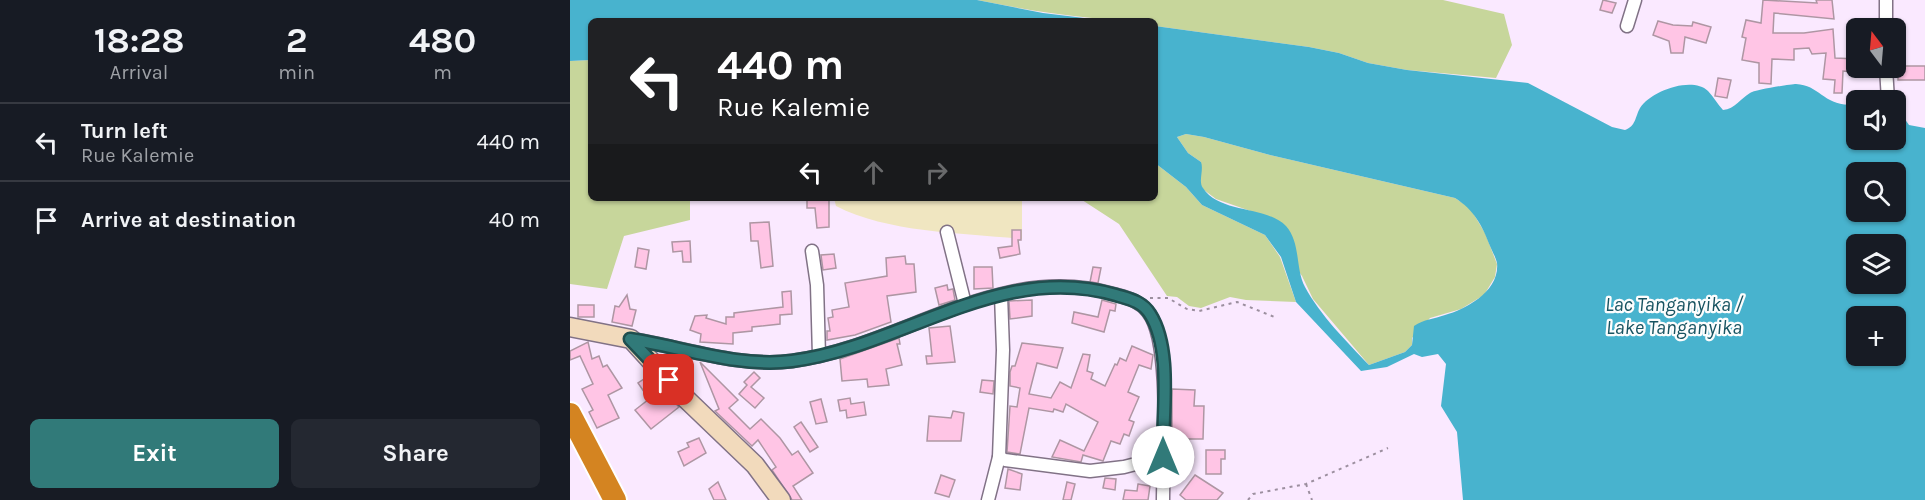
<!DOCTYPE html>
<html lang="en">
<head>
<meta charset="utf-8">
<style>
  body { margin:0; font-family:Karla,sans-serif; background:#242831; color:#f1f3f6; height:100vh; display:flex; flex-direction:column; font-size:22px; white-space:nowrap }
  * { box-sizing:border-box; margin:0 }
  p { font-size:20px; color:#9ea1a6 }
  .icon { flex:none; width:33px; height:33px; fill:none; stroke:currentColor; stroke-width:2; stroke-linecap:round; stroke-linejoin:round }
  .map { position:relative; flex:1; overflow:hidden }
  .sheet { display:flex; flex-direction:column; background:#171b24; width:570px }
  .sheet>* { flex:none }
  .hud { position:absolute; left:18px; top:18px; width:570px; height:183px; border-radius:9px; box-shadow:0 2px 4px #0004; background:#202124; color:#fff; overflow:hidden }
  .needle { width:39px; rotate:344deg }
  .controls { position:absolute; left:1276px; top:18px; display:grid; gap:12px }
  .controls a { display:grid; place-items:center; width:60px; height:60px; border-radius:9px; background:#171b24; box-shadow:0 2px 4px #0004; font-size:30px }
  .pin { position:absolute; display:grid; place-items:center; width:51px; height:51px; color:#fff; margin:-26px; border-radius:12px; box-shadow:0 3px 9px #0006 }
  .me { position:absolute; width:66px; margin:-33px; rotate:0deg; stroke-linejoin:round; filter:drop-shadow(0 0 4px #0008) }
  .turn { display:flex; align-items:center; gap:21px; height:126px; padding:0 30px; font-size:27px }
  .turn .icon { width:78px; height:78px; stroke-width:2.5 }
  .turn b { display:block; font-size:42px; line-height:51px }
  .lanes { display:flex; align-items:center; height:57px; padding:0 30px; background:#0003; justify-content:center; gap:30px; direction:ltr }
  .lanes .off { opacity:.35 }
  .eta { display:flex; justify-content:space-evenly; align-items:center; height:102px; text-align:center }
  .eta b { font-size:36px; font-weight:700; line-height:42px }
  .primary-button { display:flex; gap:12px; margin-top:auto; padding:12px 30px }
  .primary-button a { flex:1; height:69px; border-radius:9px; background:#317a79; color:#fff; font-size:24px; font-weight:700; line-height:69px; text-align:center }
  .primary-button a+a { background:#242831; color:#f1f3f6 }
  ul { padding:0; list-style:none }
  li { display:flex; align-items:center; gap:18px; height:78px; padding:0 30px; border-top:2px solid #363941 }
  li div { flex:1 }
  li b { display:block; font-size:22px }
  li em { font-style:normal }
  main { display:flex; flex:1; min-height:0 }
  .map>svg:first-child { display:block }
  .green { fill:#c7d69b }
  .sand { fill:#f0e6c1 }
  .water { fill:#48b3ce; fill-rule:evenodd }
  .building { fill:#ffc5e5; stroke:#ae96a3; stroke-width:1.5 }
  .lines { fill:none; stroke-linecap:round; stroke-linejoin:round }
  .street-casing { stroke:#817286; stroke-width:15 }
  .secondary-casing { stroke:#817286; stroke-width:21 }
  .highway-casing { stroke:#fff; stroke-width:26 }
  .path { stroke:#9c8f9f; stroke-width:2; stroke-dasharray:3 4.5; stroke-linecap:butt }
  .street { stroke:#fff; stroke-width:12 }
  .secondary { stroke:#f2dabc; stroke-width:18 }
  .highway { stroke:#d48421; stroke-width:22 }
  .route-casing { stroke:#204f4f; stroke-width:15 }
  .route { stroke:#317a79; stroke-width:10 }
  .labels { text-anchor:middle; stroke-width:4.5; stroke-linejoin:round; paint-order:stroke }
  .water-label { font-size:20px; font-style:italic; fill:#175361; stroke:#fdfdfd }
</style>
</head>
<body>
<main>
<section class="sheet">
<div class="eta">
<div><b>18:28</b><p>Arrival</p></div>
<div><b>2</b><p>min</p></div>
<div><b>480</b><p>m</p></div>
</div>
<ul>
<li><svg class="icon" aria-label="left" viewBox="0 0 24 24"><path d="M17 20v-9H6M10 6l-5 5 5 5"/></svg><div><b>Turn left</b><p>Rue Kalemie</p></div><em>440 m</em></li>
<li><svg class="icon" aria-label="arrive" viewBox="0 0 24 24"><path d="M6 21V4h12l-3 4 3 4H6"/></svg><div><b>Arrive at destination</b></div><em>40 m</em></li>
</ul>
<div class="primary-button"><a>Exit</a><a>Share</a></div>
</section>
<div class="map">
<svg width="1355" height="500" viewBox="0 0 1355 500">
  <rect width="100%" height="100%" fill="#fae9ff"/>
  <g class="green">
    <path d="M407 0H873L934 14 942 45 926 78 837 70 798 63 769 53 739 47 585 26V21C524 21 466 12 407 0Z"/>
    <polygon points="21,60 21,198 120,198 120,220 54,236 37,289 0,284 0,61"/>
    <polygon points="616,134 634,137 700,155 885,198 900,208 915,233 927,264 925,277 914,295 891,309 860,318 842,338 842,345 835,352 799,365 743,299 732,276 689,214 646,199 634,190 631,186 631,162 618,153 607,137"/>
    <polygon points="585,163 616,187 632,205 695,235 710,257 726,302 676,300 660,297 631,308 619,306 607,297 597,296 549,224 509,198 585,198"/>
  </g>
  <path class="sand" d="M264 198H452V239C394 233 318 233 266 206Z"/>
  <g class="water">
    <polygon points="0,0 407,0 473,13 539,21 21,21 21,60 0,61"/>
    <path d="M585 26 739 47 769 53 798 63 837 70 958 83 1042 127 1055 130C1066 126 1065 117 1070 108 1081 91 1122 76 1138 91 1144 97 1147 104 1153 110 1165 109 1171 98 1180 93 1184 90 1221 84 1226 84 1251 85 1255 109 1287 104V140H1326L1327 108 1339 125 1355 128V500H893L887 432 871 406 876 364 868 354 852 357 844 354 817 367 791 371 726 302 711 257 695 235 632 205 616 187 585 163ZM616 134 634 137 700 155 885 198C904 210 912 225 920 246 922 251 926 258 927 263 930 291 896 309 875 315 864 319 854 319 844 326L842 345 835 352 799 365C777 342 750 315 735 287 725 268 731 243 716 226 695 205 650 214 633 188 628 182 634 170 631 162L618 153 607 137ZM1287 172H1326V212H1287ZM1287 244H1326V284H1287ZM1287 316H1326V356H1287Z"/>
  </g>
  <g class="building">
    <polygon points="1033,0 1046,3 1042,13 1030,10"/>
    <polygon points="1193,0 1247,3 1246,0 1262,0 1264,19 1204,13 1203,33 1234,33 1263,29 1265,58 1287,59 1287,72 1273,71 1272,93 1264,93 1265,80 1253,79 1256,53 1242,54 1239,48 1224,49 1224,60 1202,59 1201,84 1189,83 1189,63 1172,60 1176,38 1172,37 1176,20 1191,23"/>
    <polygon points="1088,21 1103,25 1122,26 1123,22 1141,27 1136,43 1115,37 1113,53 1101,53 1099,41 1083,35"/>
    <rect x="1328" y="66" width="27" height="14"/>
    <polygon points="1148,78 1161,80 1157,98 1145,96"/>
    <polygon points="237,198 259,198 259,227 247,228 245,208 237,208"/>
    <polygon points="199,222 203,266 191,268 188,241 181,241 180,223"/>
    <polygon points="442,230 451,230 451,240 448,240 450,254 430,258 428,248 442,246"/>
    <polygon points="120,241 121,262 113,262 112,251 103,252 102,242"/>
    <polygon points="68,248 79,250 76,269 65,267"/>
    <polygon points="264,254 266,268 253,270 251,255"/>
    <polygon points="335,256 336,264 344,264 346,292 317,296 321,322 285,335 257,340 257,331 260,331 258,318 263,317 262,310 279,307 275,283 317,276 316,258"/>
    <polygon points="404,267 422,267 423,288 404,289"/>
    <polygon points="523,267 531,268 528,283 520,282"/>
    <polygon points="377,285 378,290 383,289 385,300 369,305 365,288"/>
    <polygon points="221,291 222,314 210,315 210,324 182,327 182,331 163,333 163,344 130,342 131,334 120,330 125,316 137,315 136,318 156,324 156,317 164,317 164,313 213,307 212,292"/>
    <polygon points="57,295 60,309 66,310 62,326 42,322 45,306 49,307"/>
    <polygon points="462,300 462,316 440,319 439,301"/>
    <polygon points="532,300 546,304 545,311 540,310 534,332 502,323 504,312 528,317"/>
    <rect x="8" y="305" width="16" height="12"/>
    <polygon points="380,326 385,362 357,364 356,356 362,356 359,328"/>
    <polygon points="329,338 330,344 327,344 332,365 316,369 319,385 298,387 297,379 272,381 270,359"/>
    <polygon points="18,342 22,359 29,356 33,367 37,365 52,388 38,395 49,418 27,428 19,412 23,410 12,389 23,384 10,356 0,360 0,351"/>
    <polygon points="452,343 493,348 487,368 467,363 459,394 481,398 490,382 501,388 513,354 520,355 517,371 523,373 521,379 535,386 545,364 547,365 550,358 556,361 562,346 583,355 581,369 569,365 558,392 569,397 559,420 564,422 559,436 554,434 550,444 541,441 533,461 513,455 511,462 482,457 490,440 514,451 528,422 496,404 493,412 484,409 483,412 459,408 450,454 437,452 440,406 447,407 450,388 440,386 440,372 442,366 445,366"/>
    <polygon points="130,362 168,400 159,408 180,429 191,419 210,438 222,455 228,451 243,473 223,486 232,500 222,500 202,470 206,467 188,440 182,446 145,411 149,409"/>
    <polygon points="184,372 190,378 181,387 194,398 185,408 169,394 177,385 174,382"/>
    <polygon points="77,377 87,393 92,389 109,407 81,429 65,410 79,399 68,383"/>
    <polygon points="412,380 424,381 423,394 410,392"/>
    <polygon points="602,389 625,390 624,406 634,406 633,439 613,439 611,456 602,456"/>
    <polygon points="280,398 281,404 294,402 296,415 277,418 276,410 270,411 268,400"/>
    <polygon points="251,399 257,422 246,424 240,402"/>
    <polygon points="383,411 394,413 391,441 357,441 359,416 381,418"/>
    <polygon points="231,422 248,447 240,452 224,427"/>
    <polygon points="129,438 136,453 114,466 108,452 119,447 117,443"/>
    <polygon points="636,450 655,450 655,459 651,459 651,474 636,474"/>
    <polygon points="438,469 452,474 450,490 435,488"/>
    <polygon points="371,475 385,480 379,497 365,493"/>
    <polygon points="625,475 653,493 647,500 616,500 610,495"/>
    <polygon points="535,478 546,479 545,490 533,488"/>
    <polygon points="148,482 156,500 144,500 139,489"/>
    <polygon points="497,482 505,484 501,500 493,500"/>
    <polygon points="568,484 580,486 578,500 553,500 555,490 567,491"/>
  </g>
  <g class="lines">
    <g class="street-casing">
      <g id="street">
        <polyline points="1057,26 1065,0"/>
        <polyline points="1316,28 1316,0"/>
        <polyline points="1316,68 1318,100"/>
        <polyline points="377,232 395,304"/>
        <polyline points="242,251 247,285 249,356"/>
        <polyline points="431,295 433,350 429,457 435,460 520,471 554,467 593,457"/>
        <path d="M61 339C113 347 169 368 222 361 330 347 430 261 543 294 557 298 569 300 578 312 602 342 593 458 593 500"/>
        <polyline points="418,500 429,457"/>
      </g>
    </g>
    <g class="secondary-casing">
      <polyline id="secondary" points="0,327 61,339 112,395 185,465 211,500"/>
    </g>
    <g class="highway-casing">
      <polyline id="highway" points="0,414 45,500"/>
    </g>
    <g class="path">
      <polyline points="580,298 598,298 617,309 629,311 667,302 707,318"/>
      <polyline points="736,484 742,500"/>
      <polyline points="678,500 683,494 736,484 818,448"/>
    </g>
    <use href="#street" class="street"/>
    <use href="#secondary" class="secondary"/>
    <use href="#highway" class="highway"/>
  </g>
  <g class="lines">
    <g class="route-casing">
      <path id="route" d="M99 380 60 339C112 347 169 368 222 361 332 347 430 261 546 295 559 299 572 301 580 314 603 350 592 415 593 457"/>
    </g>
    <use href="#route" class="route"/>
  </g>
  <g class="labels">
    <g class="water-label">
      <text x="1104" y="311">Lac Tanganyika /<tspan x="1104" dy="23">Lake Tanganyika</tspan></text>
    </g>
  </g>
</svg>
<div class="controls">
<a><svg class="needle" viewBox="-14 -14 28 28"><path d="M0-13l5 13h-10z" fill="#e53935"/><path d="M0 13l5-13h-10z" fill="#9ea1a6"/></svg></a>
<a><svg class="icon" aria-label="sound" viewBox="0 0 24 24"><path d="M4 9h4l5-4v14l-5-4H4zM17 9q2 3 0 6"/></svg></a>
<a><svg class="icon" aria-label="search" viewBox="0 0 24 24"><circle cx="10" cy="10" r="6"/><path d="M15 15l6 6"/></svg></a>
<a><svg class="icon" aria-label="layers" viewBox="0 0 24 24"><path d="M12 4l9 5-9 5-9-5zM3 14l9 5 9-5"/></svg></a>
<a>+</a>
</div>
<div class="pin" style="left:99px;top:380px;background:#d93025"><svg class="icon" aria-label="arrive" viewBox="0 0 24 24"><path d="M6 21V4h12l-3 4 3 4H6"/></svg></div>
<svg class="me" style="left:593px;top:457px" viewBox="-20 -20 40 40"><circle r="19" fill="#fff"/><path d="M0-13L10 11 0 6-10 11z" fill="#317a79"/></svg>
<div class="hud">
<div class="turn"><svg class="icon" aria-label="left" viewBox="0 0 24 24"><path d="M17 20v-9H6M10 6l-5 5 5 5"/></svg><div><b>440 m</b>Rue Kalemie</div></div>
<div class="lanes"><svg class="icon" aria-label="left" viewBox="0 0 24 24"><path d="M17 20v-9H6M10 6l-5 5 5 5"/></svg><svg class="icon off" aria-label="ahead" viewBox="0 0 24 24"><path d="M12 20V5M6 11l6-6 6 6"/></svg><svg class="icon off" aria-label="right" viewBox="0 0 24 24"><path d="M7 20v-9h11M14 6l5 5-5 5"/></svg></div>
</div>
</div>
</main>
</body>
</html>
